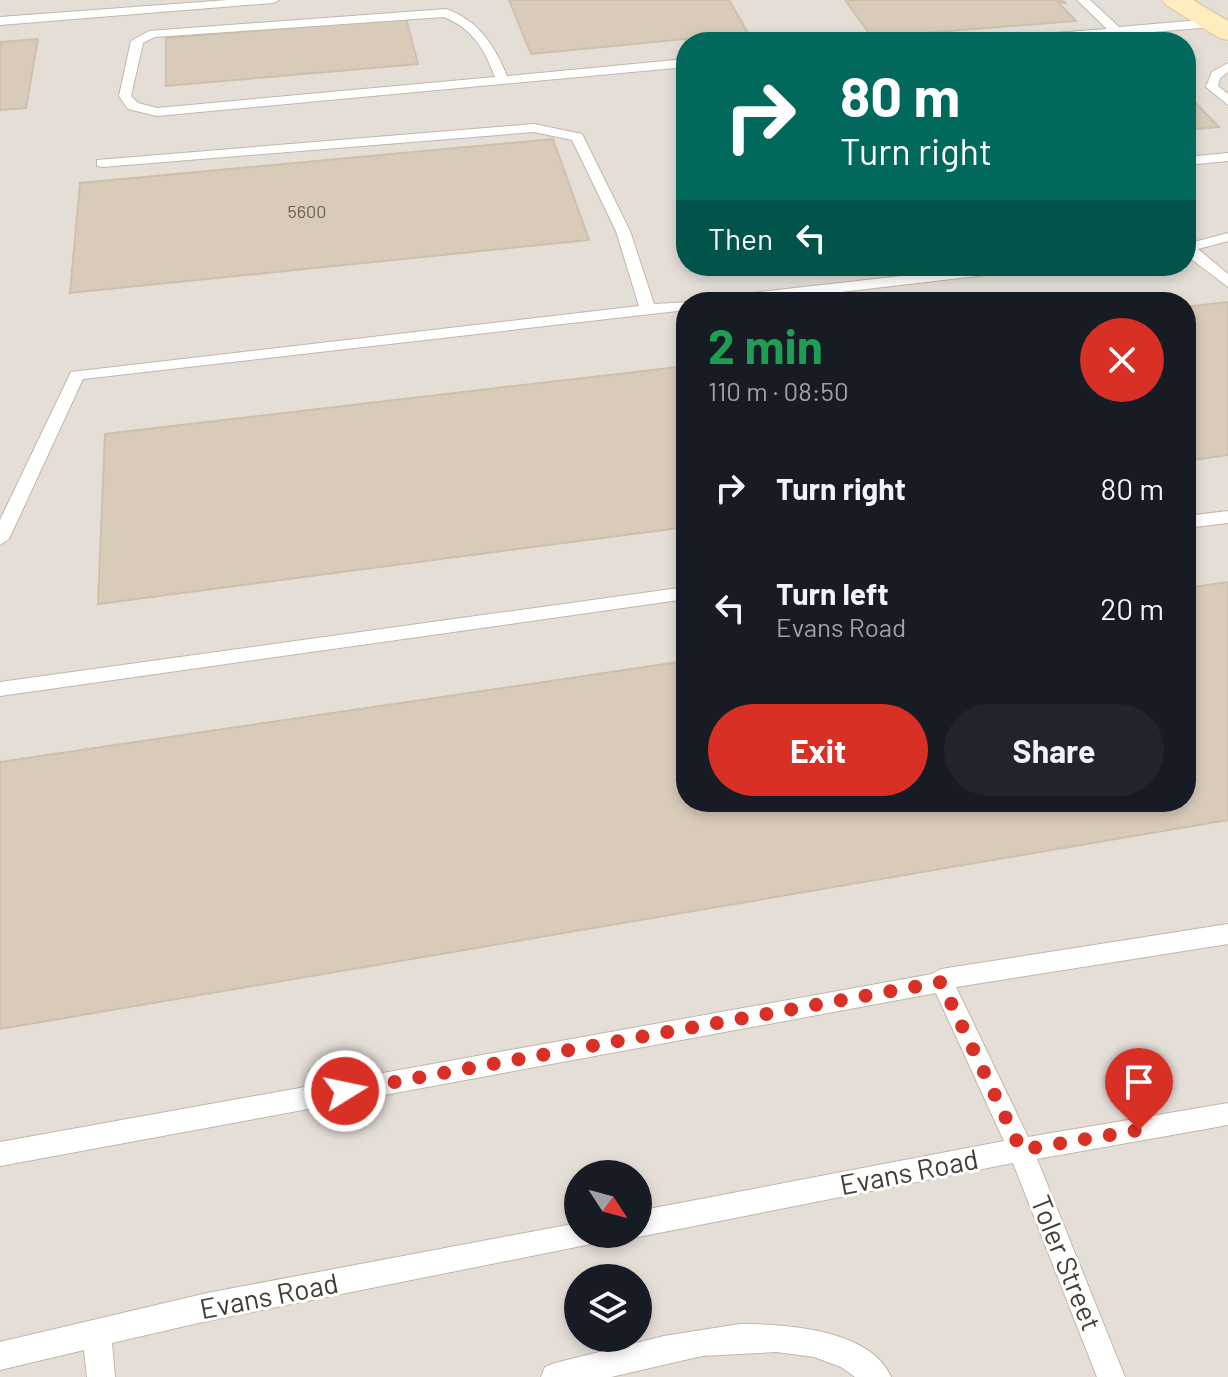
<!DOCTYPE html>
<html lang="en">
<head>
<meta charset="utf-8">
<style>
  body { margin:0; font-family:Barlow,sans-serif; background:#20242c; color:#f1f3f6; height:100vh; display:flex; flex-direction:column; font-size:30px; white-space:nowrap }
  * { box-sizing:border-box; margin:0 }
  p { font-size:26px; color:#9ea1a6 }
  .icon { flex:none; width:44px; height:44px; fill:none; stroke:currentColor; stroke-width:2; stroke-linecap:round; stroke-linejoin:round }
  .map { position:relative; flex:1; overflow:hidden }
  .panel { position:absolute; left:676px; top:292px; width:520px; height:520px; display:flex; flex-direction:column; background:#171b24; border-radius:32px; box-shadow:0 4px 12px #0003 }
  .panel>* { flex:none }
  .guide { position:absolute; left:676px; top:32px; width:520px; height:244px; border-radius:32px; box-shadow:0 4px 12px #0003; background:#00695c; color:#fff; overflow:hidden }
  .needle { width:52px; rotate:126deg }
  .buttons { position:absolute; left:564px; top:1160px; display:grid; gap:16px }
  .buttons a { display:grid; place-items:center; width:88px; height:88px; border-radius:50%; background:#171b24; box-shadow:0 4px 12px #0003; font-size:40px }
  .pin { position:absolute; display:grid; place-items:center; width:68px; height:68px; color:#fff; margin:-82px -34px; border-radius:50% 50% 50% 0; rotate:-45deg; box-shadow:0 0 8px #0007 }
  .pin .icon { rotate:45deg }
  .me { position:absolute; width:88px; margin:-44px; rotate:80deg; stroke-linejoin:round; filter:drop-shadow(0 0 6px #0008) }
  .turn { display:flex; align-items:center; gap:28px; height:168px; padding:0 32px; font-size:36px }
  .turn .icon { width:104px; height:104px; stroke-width:2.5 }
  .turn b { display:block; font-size:56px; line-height:68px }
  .then { display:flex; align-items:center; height:76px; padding:0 32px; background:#0003; gap:16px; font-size:30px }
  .round { display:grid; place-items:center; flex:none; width:84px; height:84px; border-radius:42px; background:#20242c }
  .overview { display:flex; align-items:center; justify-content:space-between; height:136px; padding:0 32px }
  h1 { font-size:48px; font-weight:700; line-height:60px; color:#1e9e55 }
  .cta { display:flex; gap:16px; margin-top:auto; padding:16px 32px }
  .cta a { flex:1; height:92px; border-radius:48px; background:#d93025; color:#fff; font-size:32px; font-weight:700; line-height:92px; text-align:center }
  .cta a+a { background:#20242c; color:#f1f3f6 }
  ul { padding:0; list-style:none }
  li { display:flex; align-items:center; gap:24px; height:120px; padding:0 32px }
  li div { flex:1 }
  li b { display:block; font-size:30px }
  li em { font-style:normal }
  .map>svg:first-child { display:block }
  .industrial { fill:#e4ded7; fill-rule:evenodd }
  .building { fill:#d8cbba; stroke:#d0bfaa; stroke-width:2 }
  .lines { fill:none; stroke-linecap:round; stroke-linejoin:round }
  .lane-casing { stroke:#c1b7a7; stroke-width:2 }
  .secondary-casing { stroke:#d9c390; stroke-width:2 }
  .lane { fill:#fff; fill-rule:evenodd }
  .secondary { fill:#ffedbf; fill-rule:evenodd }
  .route { stroke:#d93025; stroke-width:14; stroke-dasharray:0 25.2 }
  .labels { text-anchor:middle; stroke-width:6; stroke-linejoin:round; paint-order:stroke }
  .far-number-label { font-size:18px; fill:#696054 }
  .near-street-label { font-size:28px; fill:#443c32; stroke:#fff }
</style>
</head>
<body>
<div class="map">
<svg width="1228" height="1377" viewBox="0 0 1228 1377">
  <rect width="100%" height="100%" fill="#f2ede2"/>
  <path class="industrial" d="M0 0H1228V1377H0ZM686 42H1186V266H686ZM686 302H1186V802H686ZM578 1174H638V1234H578ZM578 1278H638V1338H578Z"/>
  <g class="building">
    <polygon points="509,0 729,0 748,33 531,54"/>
    <polygon points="845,0 1062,0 1065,3 1057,1 1076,21 872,37"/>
    <polygon points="406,18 418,64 166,86 166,38"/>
    <polygon points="38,39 26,108 0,110 0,42"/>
    <polygon points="1186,93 1219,127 1186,130"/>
    <polygon points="553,139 589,240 70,293 80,183"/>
    <polygon points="1228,302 1228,455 1186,461 1186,307"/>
    <polygon points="686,366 686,527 98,604 105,434"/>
    <polygon points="1228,582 1228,820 0,1029 0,762 686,661 686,802 1186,802 1186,588"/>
  </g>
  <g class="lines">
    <g class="lane-casing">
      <g id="lane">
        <polygon points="228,0 279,0 273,3 0,25 0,17"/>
        <polygon points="1077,0 1090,0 1119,27 1212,19 1218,23 1212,27 1034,42 986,42 992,38 1107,29"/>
        <path d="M446 9C478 20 495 46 507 76L686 59V67L157 116 128 109 119 96 131 41 149 31ZM444 17C472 28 485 50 495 77L157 108 138 103 131 96 143 43 155 37Z"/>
        <polygon points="1228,63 1228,72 1220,78 1218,86 1228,94 1228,105 1206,87 1212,72"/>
        <polygon points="534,124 582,134 630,231 654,304 691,302 686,302 686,310 83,379 9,539 0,545 0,520 71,372 639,306 616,231 572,140 534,132 102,167 97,166 97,160"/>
        <polygon points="1228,153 1228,161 1186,165 1186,157"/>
        <polygon points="1228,233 1228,241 1198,249 1228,274 1228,287 1186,255 1186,244"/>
        <polygon points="990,266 1036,266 1029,270 755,302 707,302 715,297"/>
        <polygon points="1228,511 1228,523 1186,528 1186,516"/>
        <polygon points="686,587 686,599 0,696 0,682"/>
        <polygon points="1228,924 1228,944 956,987 1028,1137 1228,1103 1228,1125 1037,1159 1125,1377 1097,1377 1013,1163 638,1237 631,1234 638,1234 638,1211 1004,1141 936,993 0,1166 0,1142 932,974 941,969"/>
        <polygon points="578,1223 578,1234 600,1234 596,1243 207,1321 112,1343 115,1377 87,1377 84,1350 0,1370 0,1342 207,1293"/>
        <path d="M740 1324C784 1324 871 1329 891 1377H855L841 1367 814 1357 777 1352 702 1356 611 1377H541L545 1367 555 1363 664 1336Z"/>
      </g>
    </g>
    <g class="secondary-casing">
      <polygon id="secondary" points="1162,0 1193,0 1228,21 1228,40 1219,38 1166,5"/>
    </g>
    <use href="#lane" class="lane"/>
    <use href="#secondary" class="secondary"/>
  </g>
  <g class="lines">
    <polyline class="route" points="345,1091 941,982 1021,1150 1139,1130"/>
  </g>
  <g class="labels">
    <g class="far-number-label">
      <text x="307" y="218">5600</text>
    </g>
    <g class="near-street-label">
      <text transform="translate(909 1172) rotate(-11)" y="10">Evans Road</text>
      <text transform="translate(1066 1263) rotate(68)" y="10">Toler Street</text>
      <text transform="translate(269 1296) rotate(-11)" y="10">Evans Road</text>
    </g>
  </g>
</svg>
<div class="buttons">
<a><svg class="needle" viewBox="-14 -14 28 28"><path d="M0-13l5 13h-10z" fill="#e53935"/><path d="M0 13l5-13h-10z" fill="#9ea1a6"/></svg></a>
<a><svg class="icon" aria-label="layers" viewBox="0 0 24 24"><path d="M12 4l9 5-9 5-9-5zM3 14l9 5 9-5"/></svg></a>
</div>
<div class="pin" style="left:1139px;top:1130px;background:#d93025"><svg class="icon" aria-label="arrive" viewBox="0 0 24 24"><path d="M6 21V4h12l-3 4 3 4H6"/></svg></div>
<svg class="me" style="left:345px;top:1091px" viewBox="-20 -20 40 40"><circle r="17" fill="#d93025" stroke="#fff" stroke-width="3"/><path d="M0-11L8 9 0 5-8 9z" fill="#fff"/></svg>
<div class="guide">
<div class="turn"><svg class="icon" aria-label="right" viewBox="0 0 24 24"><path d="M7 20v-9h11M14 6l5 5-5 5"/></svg><div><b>80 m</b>Turn right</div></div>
<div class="then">Then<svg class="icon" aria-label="left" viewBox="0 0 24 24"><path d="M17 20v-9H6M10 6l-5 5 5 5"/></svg></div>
</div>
<section class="panel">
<div class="overview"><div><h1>2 min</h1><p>110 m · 08:50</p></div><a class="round" style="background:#d93025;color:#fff"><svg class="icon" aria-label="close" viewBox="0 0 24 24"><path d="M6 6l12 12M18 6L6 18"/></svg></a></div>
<ul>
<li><svg class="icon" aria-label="right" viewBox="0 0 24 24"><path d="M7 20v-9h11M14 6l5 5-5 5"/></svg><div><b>Turn right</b></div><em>80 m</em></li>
<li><svg class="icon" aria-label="left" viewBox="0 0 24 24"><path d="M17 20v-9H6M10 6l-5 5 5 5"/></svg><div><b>Turn left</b><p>Evans Road</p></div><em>20 m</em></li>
</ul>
<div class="cta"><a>Exit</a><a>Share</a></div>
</section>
</div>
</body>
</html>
